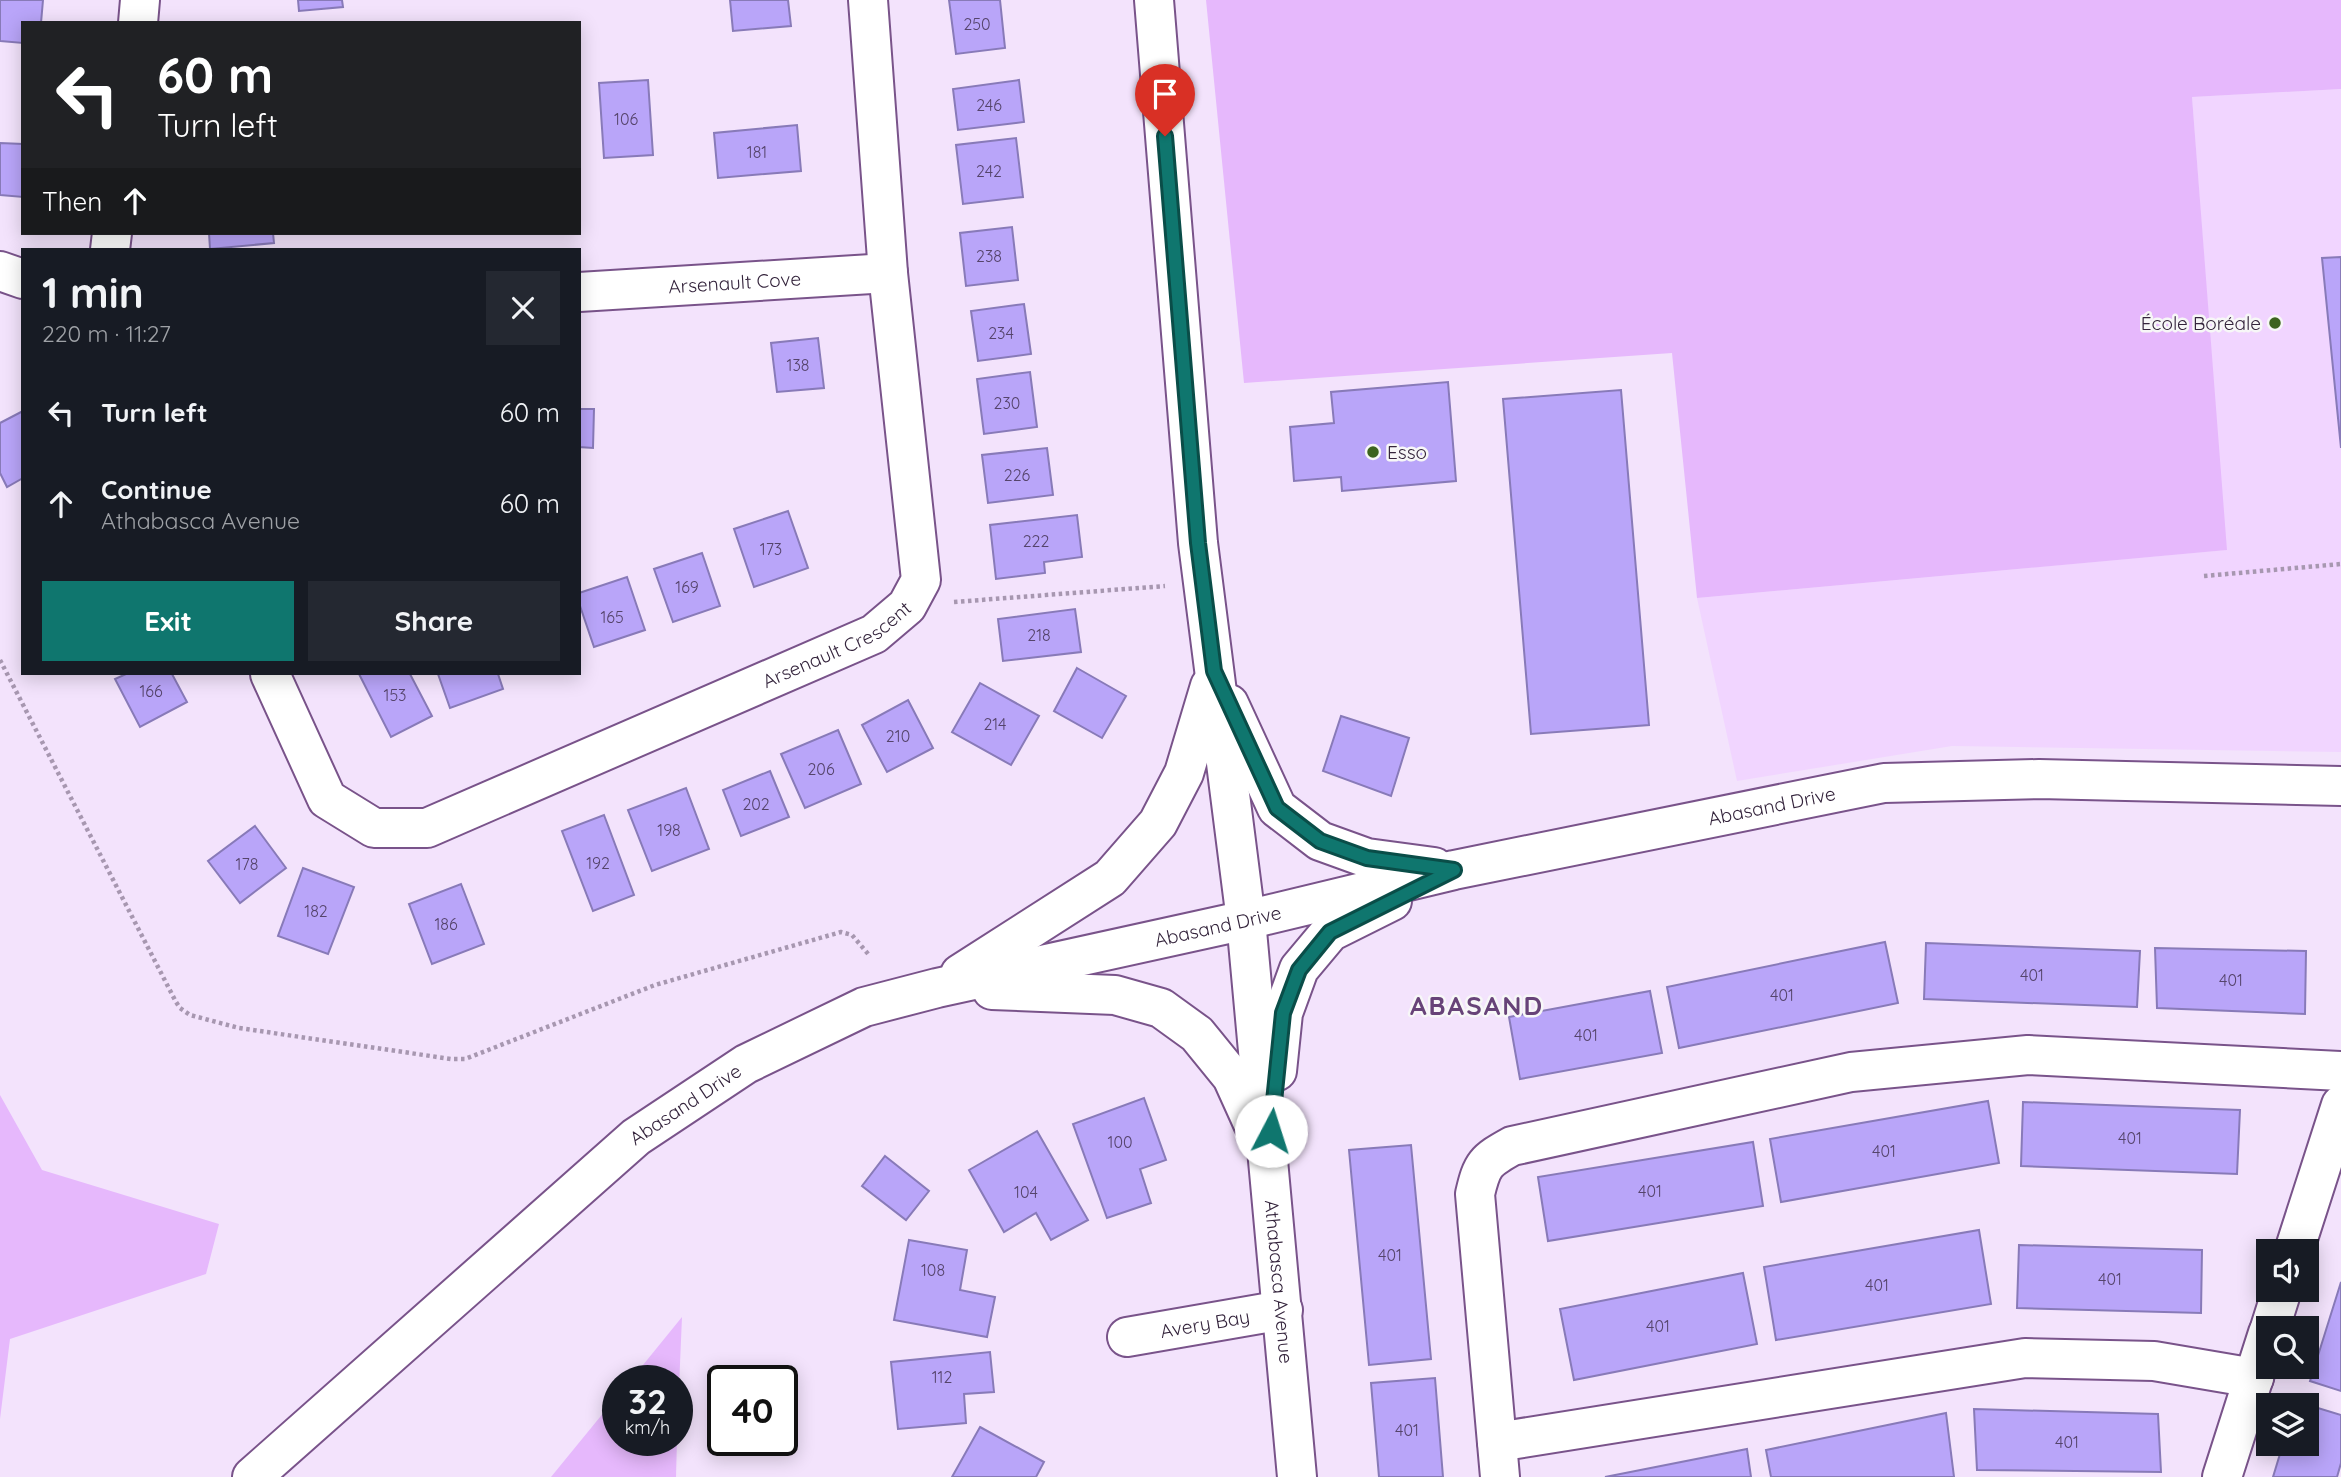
<!DOCTYPE html>
<html lang="en">
<head>
<meta charset="utf-8">
<style>
  body { margin:0; font-family:Quicksand,sans-serif; background:#242831; color:#f1f3f6; height:100vh; display:flex; flex-direction:column; font-size:26px; white-space:nowrap }
  * { box-sizing:border-box; margin:0 }
  p { font-size:23px; color:#9ea1a6 }
  .icon { flex:none; width:38px; height:38px; fill:none; stroke:currentColor; stroke-width:2; stroke-linecap:round; stroke-linejoin:round }
  .map { position:relative; flex:1; overflow:hidden }
  .drawer { position:absolute; left:21px; top:248px; width:560px; height:427px; display:flex; flex-direction:column; background:#171b24; border-radius:0px; box-shadow:0 4px 18px #0003 }
  .drawer>* { flex:none }
  .hud { position:absolute; left:21px; top:21px; width:560px; height:214px; border-radius:0px; box-shadow:0 4px 18px #0003; background:#202124; color:#fff; overflow:hidden }
  .buttons { position:absolute; left:2256px; top:1239px; display:grid; gap:14px }
  .buttons a { display:grid; place-items:center; width:63px; height:63px; border-radius:0px; background:#171b24; box-shadow:0 4px 18px #0003; font-size:35px }
  .speed { position:absolute; left:602px; top:1365px; display:flex; gap:14px; font-size:35px; font-weight:700; text-align:center }
  .speed>* { display:grid; place-content:center; width:91px; height:91px; border-radius:50%; background:#171b24; box-shadow:0 4px 18px #0003; line-height:1 }
  .speed small { font-size:18px; font-weight:400 }
  .speed .limit { border:4px solid #111; border-radius:10px; background:#fff; color:#111 }
  .pin { position:absolute; display:grid; place-items:center; width:60px; height:60px; color:#fff; margin:-72px -30px; border-radius:50% 50% 50% 0; rotate:-45deg; box-shadow:0 0 7px #0007 }
  .pin .icon { rotate:45deg }
  .me { position:absolute; width:77px; margin:-38px; rotate:5deg; stroke-linejoin:round; filter:drop-shadow(0 0 5px #0008) }
  .turn { display:flex; align-items:center; gap:24px; height:147px; padding:0 21px; font-size:32px }
  .turn .icon { width:91px; height:91px; stroke-width:2.5 }
  .turn b { display:block; font-size:49px; line-height:60px }
  .then { display:flex; align-items:center; height:66px; padding:0 21px; background:#0003; gap:14px; font-size:26px }
  .round { display:grid; place-items:center; flex:none; width:74px; height:74px; border-radius:0px; background:#242831 }
  .summary { display:flex; align-items:center; justify-content:space-between; height:119px; padding:0 21px }
  h1 { font-size:42px; font-weight:800; line-height:52px }
  .primary-button { display:flex; gap:14px; margin-top:auto; padding:14px 21px }
  .primary-button a { flex:1; height:80px; border-radius:0px; background:#0f766e; color:#fff; font-size:28px; font-weight:800; line-height:80px; text-align:center }
  .primary-button a+a { background:#242831; color:#f1f3f6 }
  ul { padding:0; list-style:none }
  li { display:flex; align-items:center; gap:21px; height:91px; padding:0 21px }
  li div { flex:1 }
  li b { display:block; font-size:26px }
  li em { font-style:normal }
  .map>svg:first-child { display:block }
  .built { fill:#f1d5ff }
  .green { fill:#e6b8fc }
  .building { fill:#b9a5f9; stroke:#887ab8; stroke-width:2 }
  .lines { fill:none; stroke-linecap:round; stroke-linejoin:round }
  .minor-casing { stroke:#79538a; stroke-width:42 }
  .path { stroke:#a797b0; stroke-width:4.5; stroke-dasharray:3.5 3.5; stroke-linecap:butt }
  .minor { stroke:#fff; stroke-width:38 }
  .route-casing { stroke:#0a4d48; stroke-width:18 }
  .route { stroke:#0f766e; stroke-width:12 }
  .poi-dot { fill:#3c631e; stroke:#f7f7f7; stroke-width:2.5 }
  .labels { text-anchor:middle; stroke-width:5; stroke-linejoin:round; paint-order:stroke }
  .number-label { font-size:16px; fill:#55446b }
  .street-label { font-size:19px; fill:#34243c; stroke:#f7f7f7 }
  .poi-label { font-size:19px; fill:#34243c; stroke:#f7f7f7; text-anchor:end }
  .district-label { font-size:26px; font-weight:bold; letter-spacing:2px; fill:#674378; stroke:#f7f7f7 }
</style>
</head>
<body>
<div class="map">
<svg width="2341" height="1477" viewBox="0 0 2341 1477">
  <rect width="100%" height="100%" fill="#f3e3fc"/>
  <polygon class="built" points="2341,89 2341,752 1952,746 1737,781 1697,598 2226,550 2192,97"/>
  <g class="green">
    <polygon points="1206,0 2341,0 2341,89 2192,97 2227,550 1697,598 1672,353 1244,383"/>
    <polygon points="0,1095 42,1170 219,1224 206,1274 10,1339 0,1419"/>
    <polygon points="682,1317 677,1434 677,1381 630,1381"/>
    <polygon points="618,1395 618,1440 677,1440 676,1477 551,1477"/>
  </g>
  <g class="building">
    <polygon points="0,0 43,0 41,23 23,23 23,43 0,41"/>
    <polygon points="298,0 342,0 343,7 299,11"/>
    <polygon points="730,0 788,0 791,26 733,31"/>
    <polygon points="949,0 1000,0 1005,48 956,54"/>
    <polygon points="648,80 653,155 604,158 599,83"/>
    <polygon points="1019,80 1024,122 958,130 953,89"/>
    <polygon points="797,125 801,171 718,178 714,133"/>
    <polygon points="1016,138 1023,197 963,204 956,145"/>
    <polygon points="0,143 23,144 23,197 0,195"/>
    <polygon points="1012,227 1018,280 966,286 960,233"/>
    <polygon points="209,233 273,233 274,243 210,249"/>
    <polygon points="2341,257 2341,448 2322,258"/>
    <polygon points="1024,304 1031,354 978,361 971,311"/>
    <polygon points="818,338 824,388 777,392 771,343"/>
    <polygon points="1030,372 1037,427 984,434 977,379"/>
    <polygon points="1448,382 1456,481 1342,491 1341,477 1294,481 1290,427 1334,423 1331,392"/>
    <polygon points="1621,390 1649,725 1531,734 1503,399"/>
    <polygon points="579,409 594,409 593,448 579,447"/>
    <polygon points="23,411 23,478 7,487 0,473 0,423"/>
    <polygon points="1047,448 1053,495 988,503 982,455"/>
    <polygon points="788,511 808,568 754,587 734,529"/>
    <polygon points="1077,515 1082,557 1044,562 1045,573 996,579 990,525"/>
    <polygon points="702,553 720,606 673,622 654,569"/>
    <polygon points="627,577 645,630 594,647 579,603 579,593"/>
    <polygon points="1075,609 1081,652 1003,661 998,619"/>
    <polygon points="1077,668 1126,696 1102,738 1054,711"/>
    <polygon points="126,674 172,674 187,702 140,727 115,679"/>
    <polygon points="359,674 410,674 432,716 391,737"/>
    <polygon points="438,674 498,674 503,689 450,708"/>
    <polygon points="980,683 1039,716 1011,765 952,732"/>
    <polygon points="908,700 933,748 887,772 862,725"/>
    <polygon points="1341,716 1409,738 1391,796 1323,771"/>
    <polygon points="838,730 861,784 805,808 781,754"/>
    <polygon points="770,771 789,817 741,836 723,790"/>
    <polygon points="686,788 709,849 652,871 628,810"/>
    <polygon points="604,815 634,895 593,911 562,831"/>
    <polygon points="255,826 286,868 240,903 208,861"/>
    <polygon points="303,868 354,887 328,954 278,936"/>
    <polygon points="461,884 484,944 432,964 409,904"/>
    <polygon points="1885,942 1898,1003 1679,1048 1667,987"/>
    <polygon points="1926,943 2140,951 2137,1007 1924,999"/>
    <polygon points="2155,948 2306,951 2305,1014 2157,1008"/>
    <polygon points="1650,991 1662,1053 1520,1079 1509,1017"/>
    <polygon points="1144,1098 1166,1160 1140,1169 1151,1203 1107,1218 1073,1124"/>
    <polygon points="1988,1101 1999,1163 1781,1202 1770,1139"/>
    <polygon points="2023,1102 2240,1110 2237,1174 2021,1166"/>
    <polygon points="1037,1131 1088,1220 1051,1240 1036,1213 1004,1232 969,1170"/>
    <polygon points="1753,1142 1763,1206 1548,1241 1538,1177"/>
    <polygon points="1411,1145 1431,1359 1369,1365 1349,1150"/>
    <polygon points="885,1156 929,1191 906,1220 862,1186"/>
    <polygon points="1979,1230 1991,1304 1776,1340 1764,1267"/>
    <polygon points="909,1240 967,1250 960,1290 995,1297 987,1337 894,1320"/>
    <polygon points="2019,1245 2202,1250 2201,1313 2017,1308"/>
    <polygon points="1743,1273 1757,1344 1574,1380 1560,1309"/>
    <polygon points="2341,1282 2341,1391 2310,1381"/>
    <polygon points="990,1352 994,1392 964,1394 966,1423 898,1429 891,1362"/>
    <polygon points="1435,1378 1443,1477 1379,1477 1371,1383"/>
    <polygon points="2295,1401 2341,1415 2341,1463 2337,1477 2273,1477 2283,1444 2306,1444 2306,1405 2294,1405"/>
    <polygon points="1974,1409 2158,1414 2161,1472 1977,1470"/>
    <polygon points="1946,1413 1954,1477 1771,1477 1766,1450"/>
    <polygon points="980,1427 1044,1462 1036,1477 952,1477"/>
    <polygon points="1747,1449 1751,1477 1605,1477"/>
  </g>
  <g class="lines">
    <g class="minor-casing">
      <g id="minor">
        <path id="s1" d="M1154 0 1198 543 1246 920 1297 1477"/>
        <polyline points="138,23 140,0"/>
        <polyline points="110,250 112,233"/>
        <polyline points="0,271 23,279"/>
        <path id="s2" d="M579 292 888 273"/>
        <path id="s3" d="M270 674 327 799 374 828H427L874 634 907 606 921 580 888 273 868 0"/>
        <polyline points="1229,704 1277,808 1320,841 1367,858 1434,867"/>
        <polyline points="960,974 1110,878 1158,823 1184,773 1210,686"/>
        <polyline points="992,990 1115,995 1161,1008 1197,1034 1232,1077 1256,1130"/>
        <polyline points="1277,1071 1283,1013 1299,969 1330,932 1392,901"/>
        <polyline points="2294,1251 2341,1105"/>
        <polyline points="2270,1328 2282,1290"/>
        <path id="s4" d="M1127 1337 1283 1310"/>
        <polyline points="1497,1442 2025,1358 2154,1361 2254,1378"/>
        <path id="s5" d="M252 1477 636 1137 746 1064 864 1007 937 988 1246 920 1454 870 1884 783 2039 779 2341 786"/>
        <path d="M1500 1477 1475 1194C1482 1164 1485 1161 1512 1146L1851 1072 2028 1055 2341 1071"/>
        <polyline points="2222,1477 2268,1333"/>
      </g>
    </g>
    <g class="path">
      <polyline points="2204,576 2341,564"/>
      <polyline points="954,602 1165,586"/>
      <polyline points="0,660 176,1002 180,1008 190,1015 239,1028 451,1059 465,1059 655,985 841,932 852,935 869,955"/>
    </g>
    <use href="#minor" class="minor"/>
  </g>
  <g class="lines">
    <g class="route-casing">
      <polyline id="route" points="1165,136 1198,543 1214,671 1277,808 1320,841 1367,858 1454,870 1330,932 1299,970 1283,1013 1271,1131"/>
    </g>
    <use href="#route" class="route"/>
  </g>
  <g class="poi-dot">
    <circle cx="2275" cy="323" r="7"/>
    <circle cx="1373" cy="452" r="7"/>
  </g>
  <g class="labels">
    <g class="number-label">
      <text x="977" y="30">250</text>
      <text x="989" y="111">246</text>
      <text x="626" y="125">106</text>
      <text x="757" y="158">181</text>
      <text x="989" y="177">242</text>
      <text x="989" y="262">238</text>
      <text x="1001" y="339">234</text>
      <text x="798" y="371">138</text>
      <text x="1007" y="409">230</text>
      <text x="1017" y="481">226</text>
      <text x="1036" y="547">222</text>
      <text x="771" y="555">173</text>
      <text x="687" y="593">169</text>
      <text x="612" y="623">165</text>
      <text x="1039" y="641">218</text>
      <text x="151" y="697">166</text>
      <text x="395" y="701">153</text>
      <text x="995" y="730">214</text>
      <text x="898" y="742">210</text>
      <text x="821" y="775">206</text>
      <text x="756" y="810">202</text>
      <text x="669" y="836">198</text>
      <text x="598" y="869">192</text>
      <text x="247" y="870">178</text>
      <text x="316" y="917">182</text>
      <text x="446" y="930">186</text>
      <text x="2032" y="981">401</text>
      <text x="2231" y="986">401</text>
      <text x="1782" y="1001">401</text>
      <text x="1586" y="1041">401</text>
      <text x="2130" y="1144">401</text>
      <text x="1120" y="1148">100</text>
      <text x="1884" y="1157">401</text>
      <text x="1650" y="1197">401</text>
      <text x="1026" y="1198">104</text>
      <text x="1390" y="1261">401</text>
      <text x="933" y="1276">108</text>
      <text x="2110" y="1285">401</text>
      <text x="1877" y="1291">401</text>
      <text x="1658" y="1332">401</text>
      <text x="942" y="1383">112</text>
      <text x="1407" y="1436">401</text>
      <text x="2067" y="1448">401</text>
    </g>
    <g class="street-label">
      <text dy="7" stroke="none"><textPath href="#s2" startOffset="156">Arsenault Cove</textPath></text>
      <text dy="7" stroke="none"><textPath href="#s3" startOffset="695">Arsenault Crescent</textPath></text>
      <text dy="7" stroke="none"><textPath href="#s5" startOffset="1706">Abasand Drive</textPath></text>
      <text dy="7" stroke="none"><textPath href="#s5" startOffset="1139">Abasand Drive</textPath></text>
      <text dy="7" stroke="none"><textPath href="#s5" startOffset="572">Abasand Drive</textPath></text>
      <text dy="7" stroke="none"><textPath href="#s1" startOffset="1288">Athabasca Avenue</textPath></text>
      <text dy="7" stroke="none"><textPath href="#s4" startOffset="79">Avery Bay</textPath></text>
    </g>
    <g class="poi-label">
      <text x="2261" y="330">École Boréale</text>
      <text x="1387" y="459" text-anchor="start">Esso</text>
    </g>
    <g class="district-label">
      <text x="1477" y="1015">ABASAND</text>
    </g>
  </g>
</svg>
<div class="buttons">
<a><svg class="icon" aria-label="sound" viewBox="0 0 24 24"><path d="M4 9h4l5-4v14l-5-4H4zM17 9q2 3 0 6"/></svg></a>
<a><svg class="icon" aria-label="search" viewBox="0 0 24 24"><circle cx="10" cy="10" r="6"/><path d="M15 15l6 6"/></svg></a>
<a><svg class="icon" aria-label="layers" viewBox="0 0 24 24"><path d="M12 4l9 5-9 5-9-5zM3 14l9 5 9-5"/></svg></a>
</div>
<div class="speed"><div>32<small>km/h</small></div><div class="limit">40</div></div>
<div class="pin" style="left:1165px;top:136px;background:#d93025"><svg class="icon" aria-label="arrive" viewBox="0 0 24 24"><path d="M6 21V4h12l-3 4 3 4H6"/></svg></div>
<svg class="me" style="left:1271px;top:1131px" viewBox="-20 -20 40 40"><circle r="19" fill="#fff"/><path d="M0-13L10 11 0 6-10 11z" fill="#0f766e"/></svg>
<div class="hud">
<div class="turn"><svg class="icon" aria-label="left" viewBox="0 0 24 24"><path d="M17 20v-9H6M10 6l-5 5 5 5"/></svg><div><b>60 m</b>Turn left</div></div>
<div class="then">Then<svg class="icon" aria-label="ahead" viewBox="0 0 24 24"><path d="M12 20V5M6 11l6-6 6 6"/></svg></div>
</div>
<section class="drawer">
<div class="summary"><div><h1>1 min</h1><p>220 m · 11:27</p></div><a class="round"><svg class="icon" aria-label="close" viewBox="0 0 24 24"><path d="M6 6l12 12M18 6L6 18"/></svg></a></div>
<ul>
<li><svg class="icon" aria-label="left" viewBox="0 0 24 24"><path d="M17 20v-9H6M10 6l-5 5 5 5"/></svg><div><b>Turn left</b></div><em>60 m</em></li>
<li><svg class="icon" aria-label="ahead" viewBox="0 0 24 24"><path d="M12 20V5M6 11l6-6 6 6"/></svg><div><b>Continue</b><p>Athabasca Avenue</p></div><em>60 m</em></li>
</ul>
<div class="primary-button"><a>Exit</a><a>Share</a></div>
</section>
</div>
</body>
</html>
